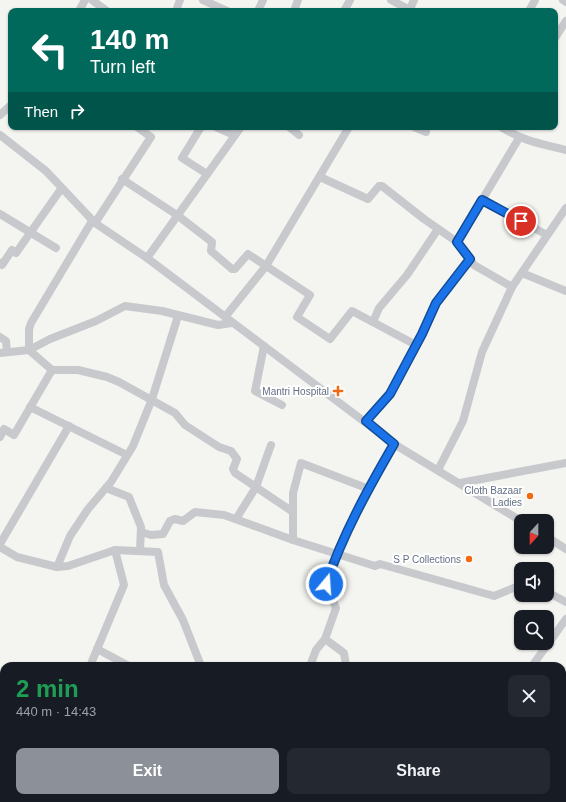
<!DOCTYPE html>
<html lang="en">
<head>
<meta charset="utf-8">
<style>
  body { margin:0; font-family:Helvetica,sans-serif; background:#242831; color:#f1f3f6; height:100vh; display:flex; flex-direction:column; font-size:15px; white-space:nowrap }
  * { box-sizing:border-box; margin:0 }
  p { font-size:13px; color:#9ea1a6 }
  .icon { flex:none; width:22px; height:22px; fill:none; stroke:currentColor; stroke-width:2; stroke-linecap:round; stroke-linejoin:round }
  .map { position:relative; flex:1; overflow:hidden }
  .details { position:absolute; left:0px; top:662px; width:566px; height:140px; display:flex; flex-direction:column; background:#171b24; border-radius:12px 12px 0 0; box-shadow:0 1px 3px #0004 }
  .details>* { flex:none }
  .guide { position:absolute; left:8px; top:8px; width:550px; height:122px; border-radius:8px; box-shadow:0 1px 3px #0004; background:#00695c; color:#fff; overflow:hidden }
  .needle { width:26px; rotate:201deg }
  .buttons { position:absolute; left:514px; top:514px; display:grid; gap:8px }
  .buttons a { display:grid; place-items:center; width:40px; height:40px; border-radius:8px; background:#171b24; box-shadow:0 1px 3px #0004; font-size:20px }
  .pin { position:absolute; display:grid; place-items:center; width:34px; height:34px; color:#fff; margin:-17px; border:2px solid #fff; border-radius:50%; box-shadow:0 1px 4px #0007 }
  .me { position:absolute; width:44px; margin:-22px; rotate:18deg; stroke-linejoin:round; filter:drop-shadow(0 0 3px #0008) }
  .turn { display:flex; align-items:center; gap:14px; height:84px; padding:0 16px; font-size:18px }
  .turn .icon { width:52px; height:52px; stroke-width:2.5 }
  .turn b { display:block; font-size:28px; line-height:34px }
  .then { display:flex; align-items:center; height:38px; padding:0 16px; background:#0003; gap:8px; font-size:15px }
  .round { display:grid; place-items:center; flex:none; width:42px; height:42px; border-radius:8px; background:#242831 }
  .overview { display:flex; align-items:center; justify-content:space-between; height:68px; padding:0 16px }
  h1 { font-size:24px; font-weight:700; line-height:30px; color:#1e9e55 }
  .action { display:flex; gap:8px; margin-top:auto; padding:8px 16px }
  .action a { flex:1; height:46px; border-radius:8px; background:#8c9099; color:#fff; font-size:16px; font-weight:700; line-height:46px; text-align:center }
  .action a+a { background:#242831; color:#f1f3f6 }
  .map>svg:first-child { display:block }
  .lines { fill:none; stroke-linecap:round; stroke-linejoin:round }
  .major-casing { stroke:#b9bcc0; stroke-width:12 }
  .minor { stroke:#c7c9cd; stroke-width:8 }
  .major { stroke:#fff; stroke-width:10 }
  .route-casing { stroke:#114b97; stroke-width:10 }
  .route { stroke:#1a73e8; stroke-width:7 }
  .poi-dot { fill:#f26a14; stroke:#fff; stroke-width:1.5 }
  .labels { text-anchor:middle; stroke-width:4; stroke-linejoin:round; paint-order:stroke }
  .poi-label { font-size:10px; fill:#616f84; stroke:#fff; text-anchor:end }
</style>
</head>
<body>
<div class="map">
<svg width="566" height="802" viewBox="0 0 566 802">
  <rect width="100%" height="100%" fill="#f4f5f0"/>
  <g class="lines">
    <g class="major-casing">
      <g id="major">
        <polyline points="0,749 4,751"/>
        <polyline points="129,798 139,802"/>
      </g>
    </g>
    <g class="minor">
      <polyline points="92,0 107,11"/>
      <polyline points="203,0 227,11"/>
      <polyline points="391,0 412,11"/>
      <polyline points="563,0 566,2"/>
      <polyline points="79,11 85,0"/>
      <polyline points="176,11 180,0"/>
      <polyline points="258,11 263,0"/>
      <polyline points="294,11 298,0"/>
      <polyline points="344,11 350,0"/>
      <polyline points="409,11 414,0"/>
      <polyline points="529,11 535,0"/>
      <polyline points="555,38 566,21"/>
      <polyline points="0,115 11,105"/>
      <polyline points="201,127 182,158 207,174"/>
      <polyline points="216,127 234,135"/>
      <polyline points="289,127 299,135"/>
      <polyline points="414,127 426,132"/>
      <path d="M501 127C526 142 538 143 566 150"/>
      <polyline points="0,135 46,171 95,223 147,258 394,444 521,521"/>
      <polyline points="320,177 368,199 379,186 382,186 424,219 457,242 474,265 512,287"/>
      <polyline points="122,179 177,215 212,242 211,251 232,269 235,269 248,254 310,295 297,317 330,339 352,311 416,345"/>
      <polyline points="482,200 547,235"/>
      <polyline points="0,214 56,248"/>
      <polyline points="92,221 31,323 29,329 29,350 52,370 78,370 107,377 119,382 175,413 185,425 219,447 231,451 237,459 233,469 235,473 293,512"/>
      <polyline points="95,223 151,137 137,127"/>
      <polyline points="457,242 519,138"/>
      <polyline points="147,258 241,127"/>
      <polyline points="0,263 2,265 12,250 16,253 61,189"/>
      <polyline points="522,273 566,291"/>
      <polyline points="225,317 266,266 349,127"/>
      <polyline points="373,322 379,308 407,275 438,229"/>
      <polyline points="0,337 6,341 7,352"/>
      <polyline points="264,346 255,391 282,405"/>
      <polyline points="0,353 29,350 50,339 96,321 125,306 162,311 218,325 232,323"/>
      <polyline points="30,407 127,455"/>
      <polyline points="366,421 390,394 423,334 436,303 470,259"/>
      <polyline points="0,437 4,429 14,435 52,370"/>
      <polyline points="438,470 463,421 482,352 512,287 566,208"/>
      <polyline points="460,483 566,463"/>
      <polyline points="106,488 129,497 141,527 140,551"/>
      <polyline points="236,519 256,487 271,445"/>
      <polyline points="141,532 151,535 163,534 170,521 175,519 183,521 195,512 224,515 293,540 375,566 380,564 494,596 521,585"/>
      <polyline points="547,537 566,549"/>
      <polyline points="293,540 293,493 301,463 369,489"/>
      <polyline points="0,544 69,426"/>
      <polyline points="0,547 17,557 57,567 68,566 115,550 158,552 164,585 183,620 201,666"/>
      <polyline points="57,567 70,536 88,509 111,482 133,446 152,399 178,316"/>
      <polyline points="547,592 566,602"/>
      <polyline points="97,649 129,666"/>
      <polyline points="90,666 124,585 115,550"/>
      <polyline points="310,666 316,650 325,639"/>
      <path d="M346 666 344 653 325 639 336 608 326 584C342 534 368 489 394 444"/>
      <polyline points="532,666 566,619"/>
      <polyline points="0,679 4,682"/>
      <polyline points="566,683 563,690 566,703"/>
      <polyline points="562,723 566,713"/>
      <polyline points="3,750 4,738"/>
      <polyline points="562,779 566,781"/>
      <polyline points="303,798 310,802"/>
      <polyline points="456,798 464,802"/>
      <polyline points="98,802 100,798"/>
      <polyline points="211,802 212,798"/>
      <polyline points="409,802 410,798"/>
    </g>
    <use href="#major" class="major"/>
  </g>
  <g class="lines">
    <g class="route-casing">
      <path id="route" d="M326 584C343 534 368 489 394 444L366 421 390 394 422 334 436 303 470 259 457 242 482 200 521 221"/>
    </g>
    <use href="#route" class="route"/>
  </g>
  <g class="poi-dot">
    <path d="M336 385h4v4h4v4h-4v4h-4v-4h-4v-4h4z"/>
    <circle cx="530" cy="496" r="4"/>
    <circle cx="469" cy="559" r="4"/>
  </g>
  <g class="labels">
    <g class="poi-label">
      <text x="329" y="395">Mantri Hospital</text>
      <text x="522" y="494">Cloth Bazaar<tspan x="522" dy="12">Ladies</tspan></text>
      <text x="461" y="563">S P Collections</text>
    </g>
  </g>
</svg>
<div class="buttons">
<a><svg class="needle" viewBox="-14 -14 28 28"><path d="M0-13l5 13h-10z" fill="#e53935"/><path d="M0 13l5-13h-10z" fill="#9ea1a6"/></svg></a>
<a><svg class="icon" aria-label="sound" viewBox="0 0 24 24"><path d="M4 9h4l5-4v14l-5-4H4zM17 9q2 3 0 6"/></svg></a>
<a><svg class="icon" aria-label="search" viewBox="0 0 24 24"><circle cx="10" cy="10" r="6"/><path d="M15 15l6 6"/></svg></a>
</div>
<div class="pin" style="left:521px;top:221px;background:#d93025"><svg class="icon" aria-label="arrive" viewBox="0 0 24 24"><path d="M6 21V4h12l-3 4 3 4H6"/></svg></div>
<svg class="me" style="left:326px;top:584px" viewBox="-20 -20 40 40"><circle r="17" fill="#1a73e8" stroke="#fff" stroke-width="3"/><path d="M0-11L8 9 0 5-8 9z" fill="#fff"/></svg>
<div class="guide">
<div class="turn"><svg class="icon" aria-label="left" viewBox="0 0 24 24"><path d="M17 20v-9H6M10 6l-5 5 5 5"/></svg><div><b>140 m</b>Turn left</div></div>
<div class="then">Then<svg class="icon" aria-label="right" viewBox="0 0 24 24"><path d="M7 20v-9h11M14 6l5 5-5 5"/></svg></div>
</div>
<section class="details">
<div class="overview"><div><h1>2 min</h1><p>440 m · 14:43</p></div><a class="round"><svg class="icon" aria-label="close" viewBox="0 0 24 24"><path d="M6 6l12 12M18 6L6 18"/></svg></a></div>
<div class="action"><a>Exit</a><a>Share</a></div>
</section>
</div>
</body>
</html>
